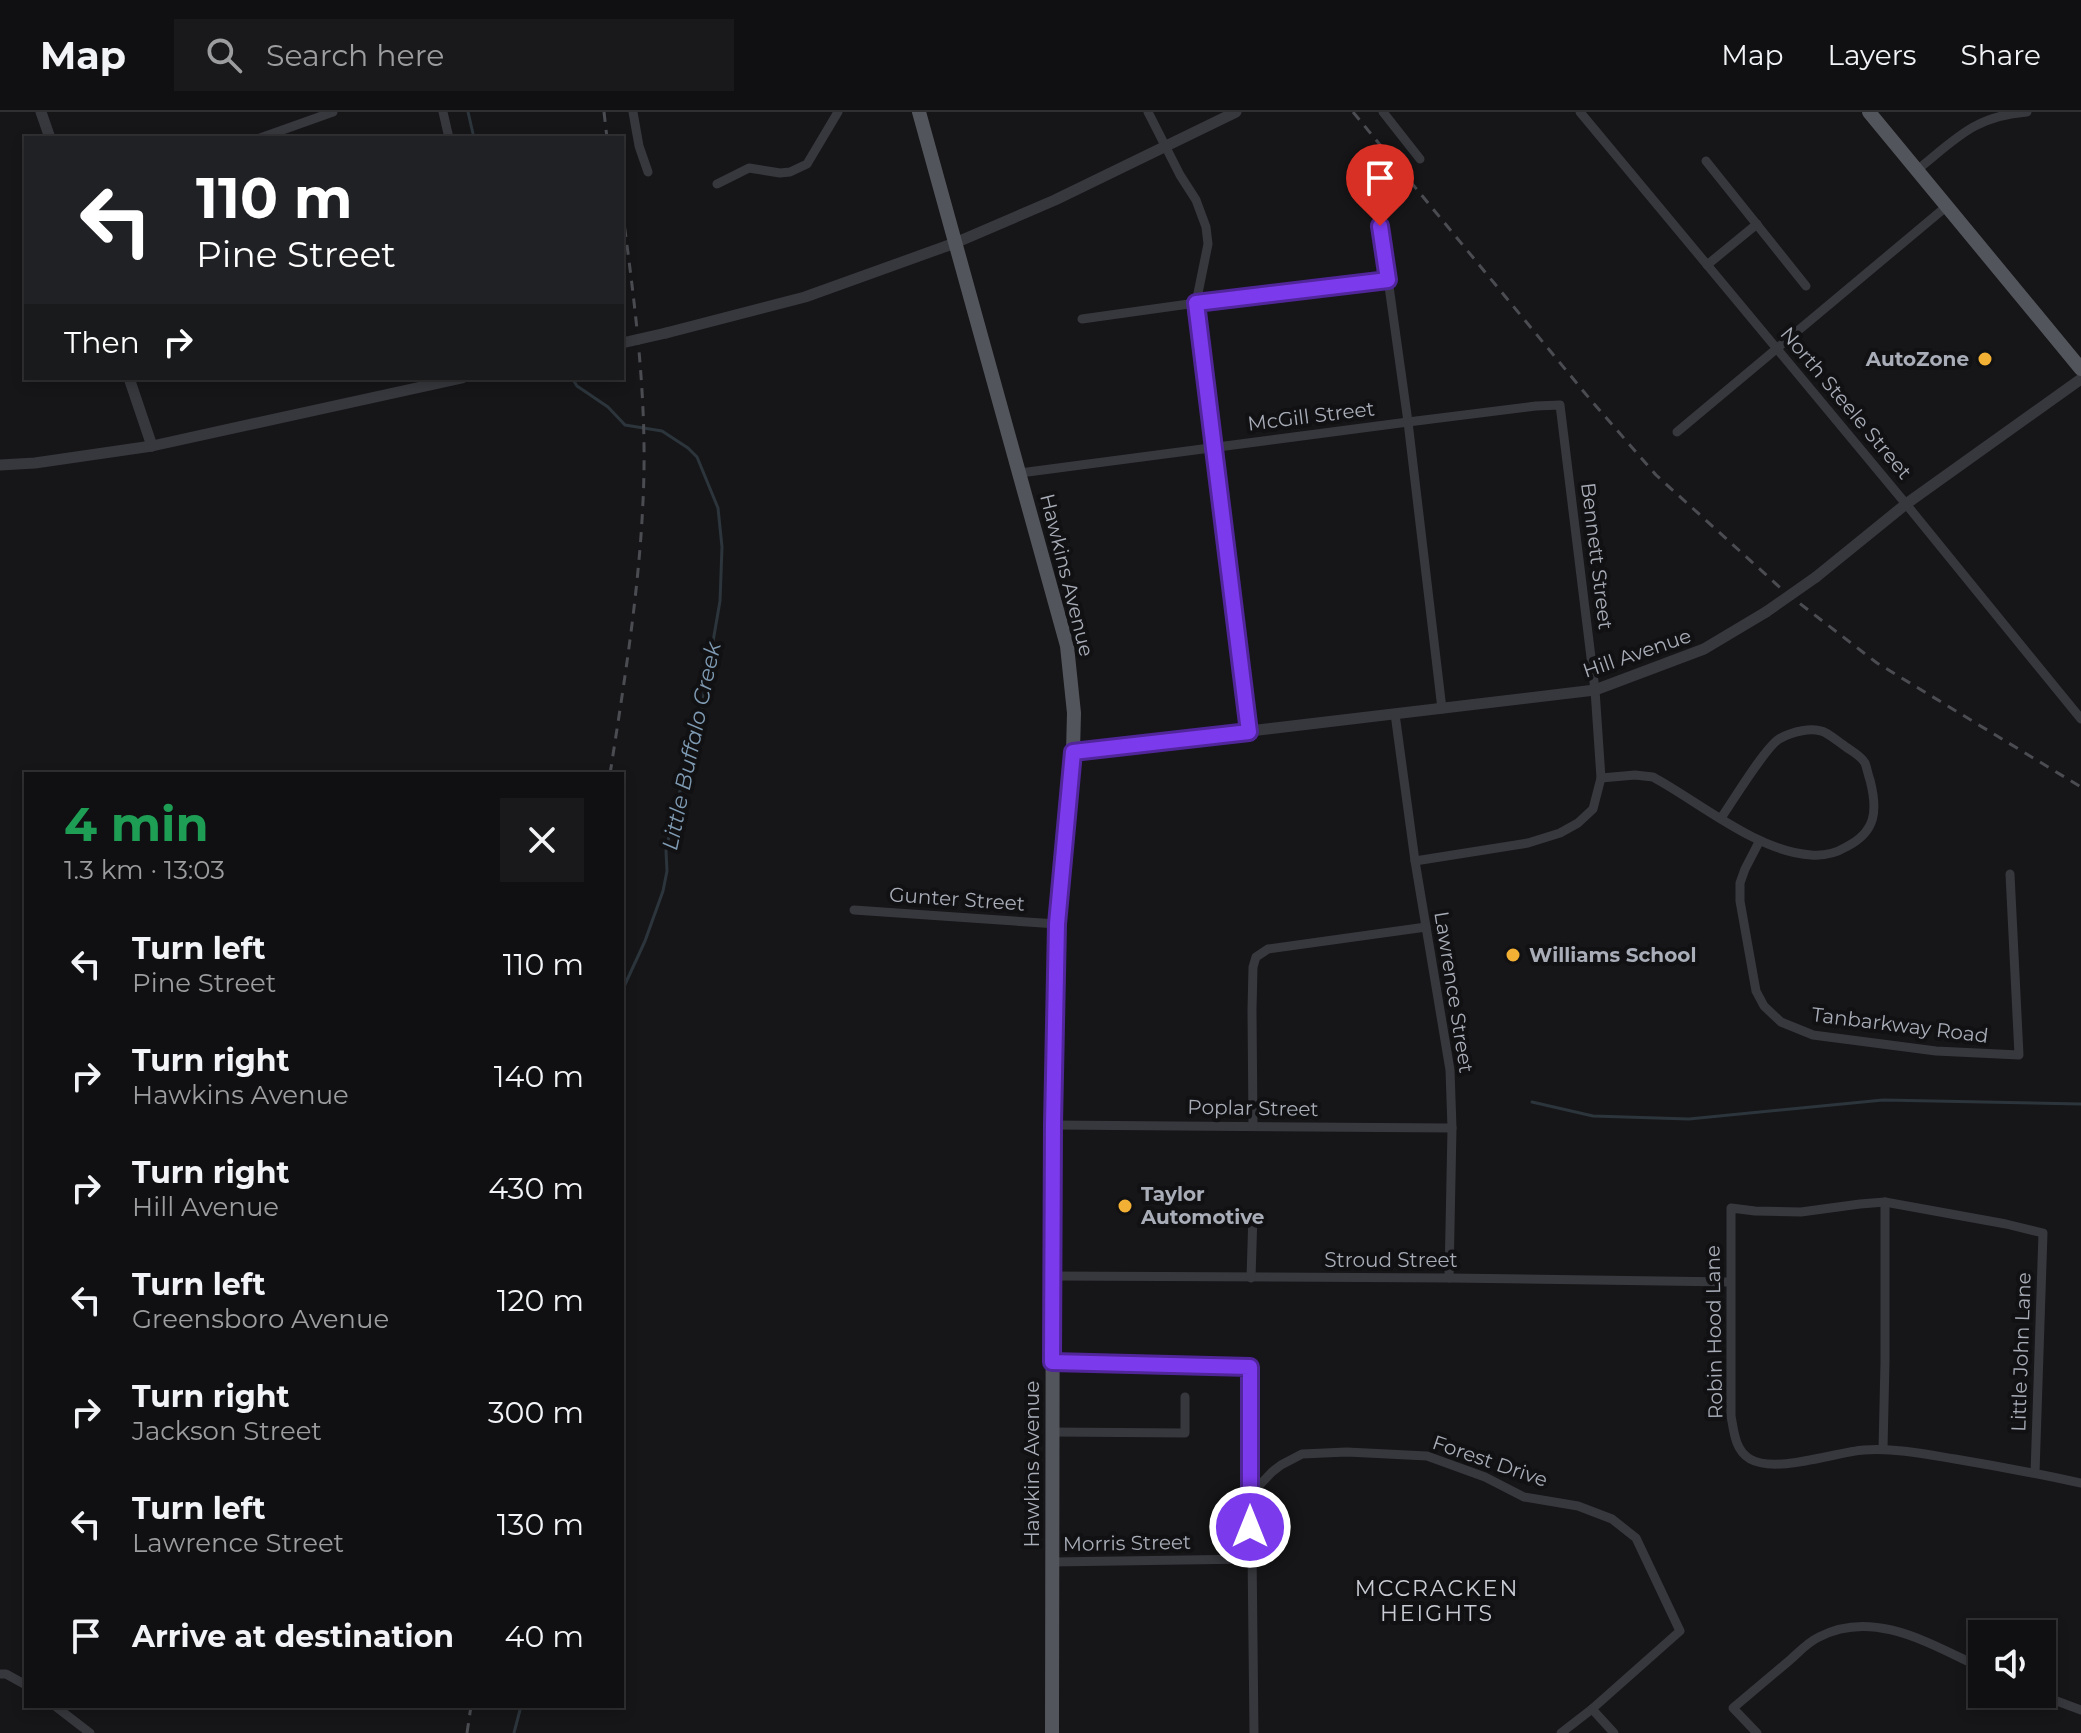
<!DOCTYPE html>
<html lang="en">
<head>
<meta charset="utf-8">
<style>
  body { margin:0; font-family:Montserrat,sans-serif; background:#19191b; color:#f1f3f6; height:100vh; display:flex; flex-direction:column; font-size:30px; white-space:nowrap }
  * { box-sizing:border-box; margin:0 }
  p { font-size:26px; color:#9c9d9f }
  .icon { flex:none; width:44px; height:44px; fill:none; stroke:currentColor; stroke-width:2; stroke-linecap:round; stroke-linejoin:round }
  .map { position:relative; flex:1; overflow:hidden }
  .sheet { position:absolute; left:24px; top:660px; width:600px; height:936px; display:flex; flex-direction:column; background:#101012; border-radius:0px; box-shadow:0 4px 12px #0003,0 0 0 2px #303032 }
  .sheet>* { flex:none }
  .guide { position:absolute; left:24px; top:24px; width:600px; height:244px; border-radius:0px; box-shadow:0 4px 12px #0003,0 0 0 2px #303032; background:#202124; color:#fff; overflow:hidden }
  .fabs { position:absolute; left:1968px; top:1508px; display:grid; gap:16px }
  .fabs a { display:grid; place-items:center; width:88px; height:88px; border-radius:0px; background:#101012; box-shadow:0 4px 12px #0003,0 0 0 2px #303032; font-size:40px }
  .pin { position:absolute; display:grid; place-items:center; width:68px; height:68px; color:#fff; margin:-82px -34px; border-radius:50% 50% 50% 0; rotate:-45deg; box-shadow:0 0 8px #0007 }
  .pin .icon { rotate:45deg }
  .me { position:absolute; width:88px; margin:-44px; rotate:0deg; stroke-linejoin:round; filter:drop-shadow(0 0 6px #0008) }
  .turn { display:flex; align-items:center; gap:28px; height:168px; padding:0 40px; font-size:36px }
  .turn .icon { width:104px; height:104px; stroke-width:2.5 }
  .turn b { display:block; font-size:56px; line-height:68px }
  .then { display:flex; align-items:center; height:76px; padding:0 40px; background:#0003; gap:16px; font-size:30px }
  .round { display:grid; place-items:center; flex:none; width:84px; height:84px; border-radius:0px; background:#19191b }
  .summary { display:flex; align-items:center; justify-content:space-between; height:136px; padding:0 40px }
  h1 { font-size:48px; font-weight:700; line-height:60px; color:#1e9e55 }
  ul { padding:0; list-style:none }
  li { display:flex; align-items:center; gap:24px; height:112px; padding:0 40px }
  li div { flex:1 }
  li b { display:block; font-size:30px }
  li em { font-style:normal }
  header { display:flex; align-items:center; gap:48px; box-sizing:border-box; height:112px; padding:0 40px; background:#101012; border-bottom:2px solid #303032 }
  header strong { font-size:38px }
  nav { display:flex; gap:44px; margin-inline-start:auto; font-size:28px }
  .search { width:560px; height:72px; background:#19191b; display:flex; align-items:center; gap:20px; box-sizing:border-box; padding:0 28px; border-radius:0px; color:#9c9d9f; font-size:30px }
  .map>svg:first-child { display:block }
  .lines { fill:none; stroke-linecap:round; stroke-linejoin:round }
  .stream { stroke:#2c353c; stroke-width:3 }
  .minor { stroke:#37383d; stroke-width:9 }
  .tertiary { stroke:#37383d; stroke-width:11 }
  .primary { stroke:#53555c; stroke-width:14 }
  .rail { stroke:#4a4c52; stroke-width:3; stroke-dasharray:10 8; stroke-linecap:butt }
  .tertiary-bridge { stroke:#37383d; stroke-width:11 }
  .route-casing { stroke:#51269a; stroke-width:20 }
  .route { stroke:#7c3aed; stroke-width:14 }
  .poi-dot { fill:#f2b134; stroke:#111113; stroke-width:3 }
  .labels { text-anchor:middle; stroke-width:8; stroke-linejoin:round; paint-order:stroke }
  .poi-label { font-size:20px; font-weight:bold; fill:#a8adb8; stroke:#111113; text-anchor:start }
  .street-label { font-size:20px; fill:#a8adb8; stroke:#111113 }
  .water-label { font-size:22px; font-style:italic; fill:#7f9bb3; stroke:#111113 }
  .neighbourhood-label { font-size:22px; letter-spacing:2px; fill:#c9ccd4; stroke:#111113 }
</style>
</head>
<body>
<header>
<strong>Map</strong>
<div class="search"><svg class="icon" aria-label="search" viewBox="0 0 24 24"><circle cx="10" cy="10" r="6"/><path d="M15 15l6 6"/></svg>Search here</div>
<nav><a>Map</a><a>Layers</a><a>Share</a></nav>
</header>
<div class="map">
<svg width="2081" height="1621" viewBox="0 0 2081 1621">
  <rect width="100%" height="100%" fill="#161618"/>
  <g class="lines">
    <g class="stream">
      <polyline points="468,0 474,26"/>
      <polyline points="572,266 577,274 608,295 625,313 662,319 688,336 697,345 718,396 722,435 720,489 696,628 675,695 666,739 667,759 663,779 645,829 622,879"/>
      <polyline points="1532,990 1593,1004 1689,1007 1883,988 2081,992"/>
      <polyline points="514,1621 521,1594"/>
    </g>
    <g class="minor">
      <polyline points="443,0 449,26"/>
      <polyline points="633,0 639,34 648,60"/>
      <polyline points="1148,0 1180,63 1196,88 1206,115 1208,132 1196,191 1212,335 1249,620"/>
      <polyline points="1383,0 1420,47"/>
      <polyline points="1580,0 1906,392 2081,607"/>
      <polyline points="260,26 333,0"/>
      <polyline points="1706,49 1806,174"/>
      <path d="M1917 58C1956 27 1974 4 2027 0"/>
      <polyline points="1373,60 1408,310 1442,597"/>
      <polyline points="717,72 749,56 780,61 790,60 807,52 838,0"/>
      <polyline points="1707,153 1757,112"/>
      <polyline points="1082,207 1196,191 1388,168"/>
      <polyline points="1677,320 1947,94"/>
      <polyline points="1020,361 1408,310 1536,294 1560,293 1595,578 1601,666 1593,697 1578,711 1560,721 1528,731 1415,749"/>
      <polyline points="1395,602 1415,749 1450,958 1452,1016 1449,1166"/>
      <path d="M1601 666 1635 663 1653 665C1699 690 1758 740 1811 743 1823 744 1836 741 1846 735 1876 720 1878 699 1870 668 1868 663 1867 656 1865 651 1861 644 1853 640 1846 635 1840 631 1833 625 1826 621 1813 614 1791 620 1779 627 1764 637 1733 689 1721 706"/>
      <polyline points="1759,730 1745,757 1740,771 1740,789 1756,879 1764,894 1781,910 1813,923 1936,939 2019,943 2010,762"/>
      <polyline points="854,798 1057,812"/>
      <polyline points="1053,1013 1452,1016"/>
      <polyline points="1253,1014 1252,898 1253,855 1256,845 1268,837 1426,815"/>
      <polyline points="1052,1164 1449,1166 1730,1170"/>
      <polyline points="1251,1166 1253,1102"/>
      <polyline points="1052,1250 1250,1255 1254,1621"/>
      <polyline points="1052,1320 1185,1321 1185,1285"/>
      <polyline points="1883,1337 1885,1250 1885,1090"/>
      <path d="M2035 1361 2043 1121 2006 1112 1885 1090 1860 1092 1801 1100 1755 1099 1731 1096V1304C1734 1320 1735 1338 1750 1347 1776 1362 1835 1340 1864 1338 1895 1336 1925 1342 1955 1347 1997 1354 2039 1362 2081 1371"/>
      <polyline points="1250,1383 1272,1360 1281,1353 1302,1342 1347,1340 1427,1344 1485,1365 1524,1385 1578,1394 1612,1407 1636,1426 1680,1519 1592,1597 1561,1621"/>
      <polyline points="1052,1450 1251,1447"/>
      <polyline points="0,1562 6,1562 26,1573"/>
      <polyline points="2038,1582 2081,1598"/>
      <polyline points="55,1594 90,1621"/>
      <polyline points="1592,1597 1614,1621"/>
      <path d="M1757 1621 1733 1596C1752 1580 1771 1564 1790 1548 1799 1540 1808 1530 1819 1525 1874 1496 1932 1533 1982 1556"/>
    </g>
    <g class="tertiary">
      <polyline points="41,0 50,26"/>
      <polyline points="666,221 805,185 955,131 1055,88 1236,0"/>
      <polyline points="129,266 152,334"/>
      <polyline points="0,353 35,351 152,334 462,266"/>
      <polyline points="1816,465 1906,392 2081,267"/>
      <polyline points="1073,640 1595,578 1704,537 1766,500"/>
    </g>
    <g class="primary">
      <polyline points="919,0 1067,534 1074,601 1073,640 1057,812 1053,1013 1052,1621"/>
      <polyline points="1869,0 2081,257"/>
    </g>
    <g class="rail">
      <polyline points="604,0 607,26"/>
      <polyline points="1353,0 1589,286 1656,363 1785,480 1877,551 2081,675"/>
      <path d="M610 662C624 572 639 480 643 389 648 291 635 192 622 96"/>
      <polyline points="467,1621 471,1594"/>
    </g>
    <g class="tertiary-bridge">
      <polyline points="622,231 666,221"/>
      <polyline points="1766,500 1816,465"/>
    </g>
  </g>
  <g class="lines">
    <g class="route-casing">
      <polyline id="route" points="1250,1415 1250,1255 1052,1250 1053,1013 1057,812 1073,640 1249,620 1196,191 1388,168 1380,114"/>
    </g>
    <use href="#route" class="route"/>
  </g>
  <g class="poi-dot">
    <circle cx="1985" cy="247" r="8"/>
    <circle cx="1513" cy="843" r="8"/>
    <circle cx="1125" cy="1094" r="8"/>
  </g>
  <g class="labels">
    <g class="poi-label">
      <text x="1969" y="254" text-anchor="end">AutoZone</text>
      <text x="1529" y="850">Williams School</text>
      <text x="1141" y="1089">Taylor<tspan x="1141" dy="23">Automotive</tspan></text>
    </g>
    <g class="street-label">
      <text transform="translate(1846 291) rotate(50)" y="7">North Steele Street</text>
      <text transform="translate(1311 304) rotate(-7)" y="7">McGill Street</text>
      <text transform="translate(1597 444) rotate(83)" y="7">Bennett Street</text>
      <text transform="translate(1067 463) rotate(76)" y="7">Hawkins Avenue</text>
      <text transform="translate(1637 541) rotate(-19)" y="7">Hill Avenue</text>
      <text transform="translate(957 787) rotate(4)" y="7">Gunter Street</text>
      <text transform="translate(1454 880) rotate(81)" y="7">Lawrence Street</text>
      <text transform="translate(1900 913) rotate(7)" y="7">Tanbarkway Road</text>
      <text transform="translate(1253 996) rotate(1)" y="7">Poplar Street</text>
      <text x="1391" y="1155">Stroud Street</text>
      <text transform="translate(1714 1220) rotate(-91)" y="7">Robin Hood Lane</text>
      <text transform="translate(2021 1240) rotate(-88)" y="7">Little John Lane</text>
      <text transform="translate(1490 1349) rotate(19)" y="7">Forest Drive</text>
      <text transform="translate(1032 1352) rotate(-90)" y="7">Hawkins Avenue</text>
      <text transform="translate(1127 1431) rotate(-1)" y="7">Morris Street</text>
    </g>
    <g class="water-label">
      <text transform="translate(691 634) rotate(-78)" y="8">Little Buffalo Creek</text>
    </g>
    <g class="neighbourhood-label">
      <text x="1437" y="1484">MCCRACKEN<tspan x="1437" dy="25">HEIGHTS</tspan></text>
    </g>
  </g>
</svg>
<div class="fabs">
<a><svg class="icon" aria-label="sound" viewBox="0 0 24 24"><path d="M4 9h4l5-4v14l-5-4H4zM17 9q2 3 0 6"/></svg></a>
</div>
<div class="pin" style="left:1380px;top:114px;background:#d93025"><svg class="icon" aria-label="arrive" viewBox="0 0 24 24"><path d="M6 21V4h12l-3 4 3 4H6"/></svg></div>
<svg class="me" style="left:1250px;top:1415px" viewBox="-20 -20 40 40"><circle r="17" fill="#7c3aed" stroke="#fff" stroke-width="3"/><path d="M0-11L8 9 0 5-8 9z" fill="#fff"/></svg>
<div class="guide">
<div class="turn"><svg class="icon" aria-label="left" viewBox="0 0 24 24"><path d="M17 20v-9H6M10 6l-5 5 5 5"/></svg><div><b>110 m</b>Pine Street</div></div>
<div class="then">Then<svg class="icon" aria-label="right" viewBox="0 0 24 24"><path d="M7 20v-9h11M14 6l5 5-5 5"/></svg></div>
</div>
<section class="sheet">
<div class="summary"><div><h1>4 min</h1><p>1.3 km · 13:03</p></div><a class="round"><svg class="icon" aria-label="close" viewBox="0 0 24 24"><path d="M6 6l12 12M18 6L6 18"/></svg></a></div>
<ul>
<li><svg class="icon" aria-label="left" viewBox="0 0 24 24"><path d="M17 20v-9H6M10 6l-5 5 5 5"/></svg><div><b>Turn left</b><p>Pine Street</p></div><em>110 m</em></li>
<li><svg class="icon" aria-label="right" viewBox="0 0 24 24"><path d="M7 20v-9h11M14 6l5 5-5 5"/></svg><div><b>Turn right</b><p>Hawkins Avenue</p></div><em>140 m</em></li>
<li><svg class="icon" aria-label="right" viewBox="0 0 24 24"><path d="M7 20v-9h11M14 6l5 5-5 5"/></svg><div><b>Turn right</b><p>Hill Avenue</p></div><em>430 m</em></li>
<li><svg class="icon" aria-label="left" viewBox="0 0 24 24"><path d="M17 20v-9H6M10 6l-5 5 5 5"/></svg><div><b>Turn left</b><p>Greensboro Avenue</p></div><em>120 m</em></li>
<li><svg class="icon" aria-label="right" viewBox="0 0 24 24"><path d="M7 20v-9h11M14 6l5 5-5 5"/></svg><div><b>Turn right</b><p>Jackson Street</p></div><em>300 m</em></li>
<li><svg class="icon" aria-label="left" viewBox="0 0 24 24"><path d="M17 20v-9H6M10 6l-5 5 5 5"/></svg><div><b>Turn left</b><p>Lawrence Street</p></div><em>130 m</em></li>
<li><svg class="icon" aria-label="arrive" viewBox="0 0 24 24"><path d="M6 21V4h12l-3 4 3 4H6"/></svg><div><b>Arrive at destination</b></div><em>40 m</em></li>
</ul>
</section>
</div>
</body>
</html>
